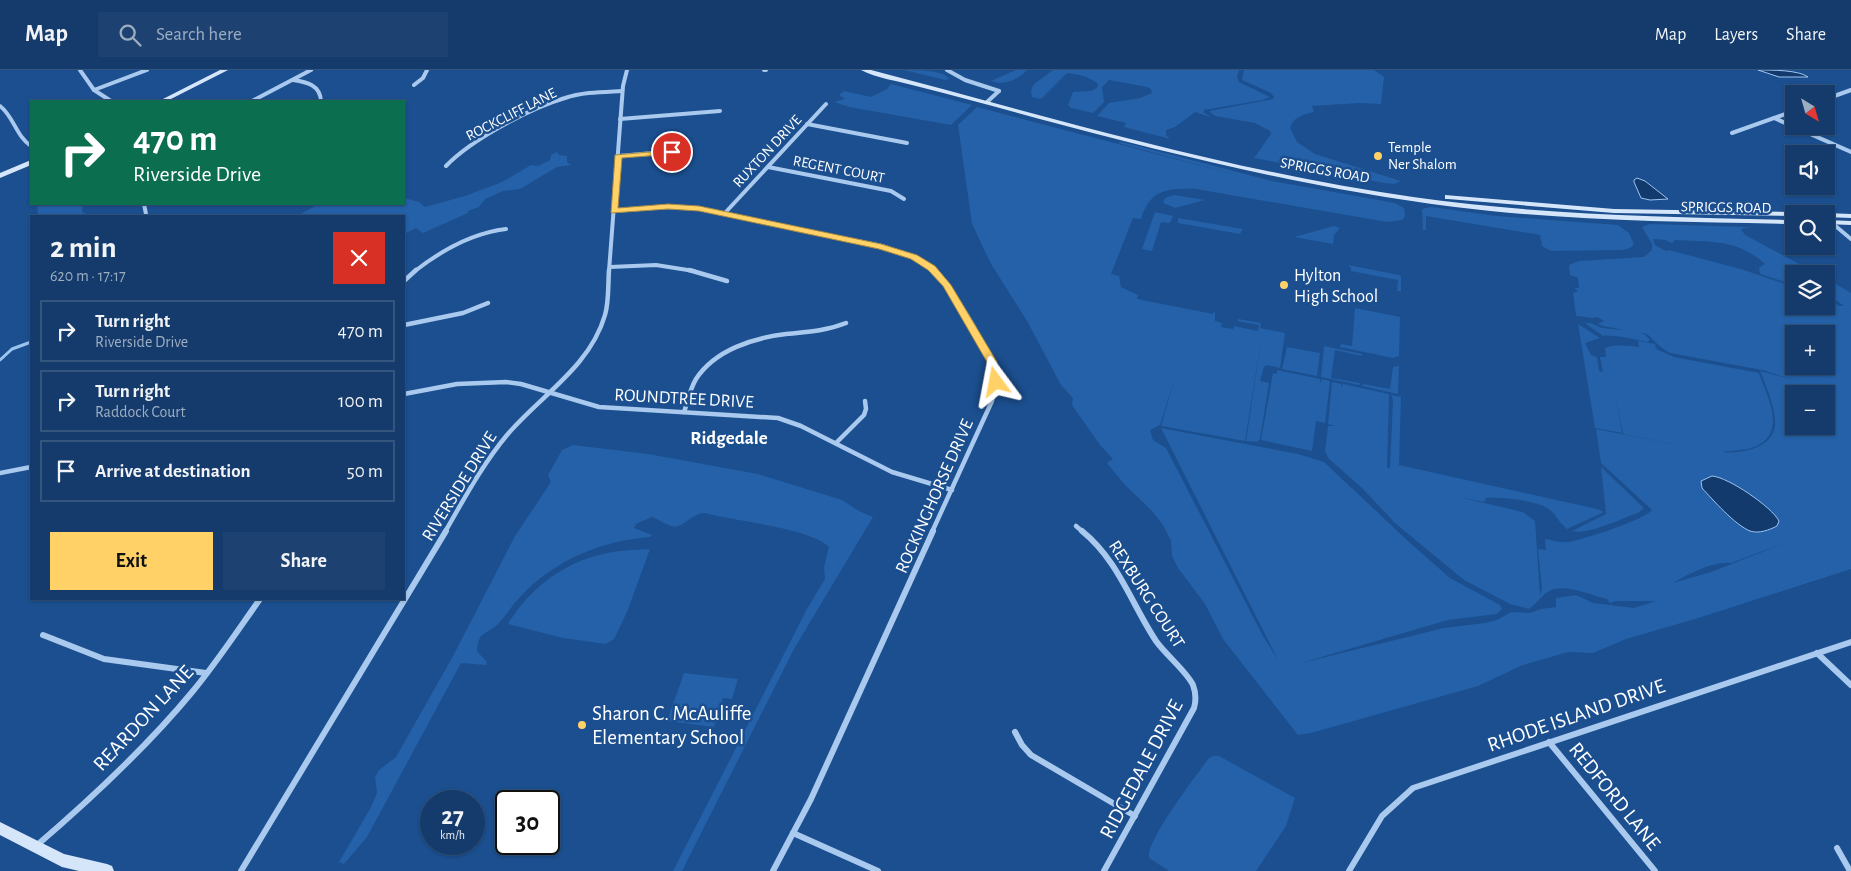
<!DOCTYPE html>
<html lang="en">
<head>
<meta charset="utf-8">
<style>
  body { margin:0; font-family:"Alegreya Sans",sans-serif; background:#1d4271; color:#f1f3f6; height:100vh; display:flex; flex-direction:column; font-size:19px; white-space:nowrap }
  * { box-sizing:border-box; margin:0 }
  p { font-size:16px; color:#9dadc1 }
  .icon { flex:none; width:28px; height:28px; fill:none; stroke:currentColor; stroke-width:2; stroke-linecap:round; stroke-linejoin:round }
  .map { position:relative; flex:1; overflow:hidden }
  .details { position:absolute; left:30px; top:145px; width:375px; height:385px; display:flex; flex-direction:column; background:#143b6b; border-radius:0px; box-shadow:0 1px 4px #0004,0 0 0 1px #33557e }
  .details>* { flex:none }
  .guide { position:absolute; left:30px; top:30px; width:375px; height:105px; border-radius:0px; box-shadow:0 1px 4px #0004,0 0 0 1px #33557e; background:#0b6e4f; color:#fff; overflow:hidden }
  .needle { width:32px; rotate:143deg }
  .fabs { position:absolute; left:1785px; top:15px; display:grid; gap:10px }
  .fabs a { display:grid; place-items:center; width:50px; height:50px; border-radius:0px; background:#143b6b; box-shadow:0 1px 4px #0004,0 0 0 1px #33557e; font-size:25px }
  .speed { position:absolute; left:420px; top:720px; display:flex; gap:10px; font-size:25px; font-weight:700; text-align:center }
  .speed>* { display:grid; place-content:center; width:65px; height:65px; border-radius:50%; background:#143b6b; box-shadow:0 1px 4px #0004,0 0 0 1px #33557e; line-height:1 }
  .speed small { font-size:12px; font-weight:400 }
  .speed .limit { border:2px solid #111; border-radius:8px; background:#fff; color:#111 }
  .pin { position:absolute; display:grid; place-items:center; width:42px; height:42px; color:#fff; margin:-21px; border:2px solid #fff; border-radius:50%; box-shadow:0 1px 5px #0007 }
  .me { position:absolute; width:55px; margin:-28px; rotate:347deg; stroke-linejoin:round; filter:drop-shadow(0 0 4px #0008) }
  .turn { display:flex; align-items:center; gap:18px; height:105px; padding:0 20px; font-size:22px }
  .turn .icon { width:65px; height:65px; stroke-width:2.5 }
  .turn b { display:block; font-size:35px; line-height:42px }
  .round { display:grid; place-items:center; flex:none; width:52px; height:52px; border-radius:0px; background:#1d4271 }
  .overview { display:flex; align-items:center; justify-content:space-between; height:85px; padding:0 20px }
  h1 { font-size:30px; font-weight:600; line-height:38px }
  .primary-button { display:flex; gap:10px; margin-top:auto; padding:10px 20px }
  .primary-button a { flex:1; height:58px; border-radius:0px; background:#ffd166; color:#111; font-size:20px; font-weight:600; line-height:58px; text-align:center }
  .primary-button a+a { background:#1d4271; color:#f1f3f6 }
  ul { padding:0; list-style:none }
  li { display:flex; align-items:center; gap:15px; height:62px; margin:0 10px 8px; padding:0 10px; border:2px solid #33557e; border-radius:0px }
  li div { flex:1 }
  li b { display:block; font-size:19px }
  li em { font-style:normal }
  header { display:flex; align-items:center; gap:30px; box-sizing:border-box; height:70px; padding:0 25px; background:#143b6b; border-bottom:1px solid #33557e }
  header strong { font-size:24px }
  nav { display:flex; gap:28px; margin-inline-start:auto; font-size:18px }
  .search { width:350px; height:45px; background:#1d4271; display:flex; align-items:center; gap:12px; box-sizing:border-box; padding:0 18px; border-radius:0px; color:#9dadc1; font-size:19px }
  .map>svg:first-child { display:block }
  .green { fill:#2461a8; fill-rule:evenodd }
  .water { fill:#123a6d; stroke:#9cc4f0 }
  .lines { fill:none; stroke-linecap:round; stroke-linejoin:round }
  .stream { stroke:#9cc4f0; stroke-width:3 }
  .street-far2 { stroke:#a9c9ee; stroke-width:4 }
  .street-far1 { stroke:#a9c9ee; stroke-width:4.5 }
  .street { stroke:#a9c9ee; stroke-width:6 }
  .secondary { fill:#d6e6fa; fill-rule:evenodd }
  .route { fill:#ffd166; stroke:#a68842 }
  .poi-dot { fill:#ffd166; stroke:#1b4f8f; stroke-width:2 }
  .labels { text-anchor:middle; stroke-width:5; stroke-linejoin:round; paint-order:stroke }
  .far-street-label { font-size:15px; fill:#fff; stroke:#1b4f8f }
  .far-poi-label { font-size:15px; fill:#fff; stroke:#1b4f8f; text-anchor:start }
  .poi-label { font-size:18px; fill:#fff; stroke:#1b4f8f; text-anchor:start }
  .street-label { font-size:18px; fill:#fff; stroke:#1b4f8f }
  .neighbourhood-label { font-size:19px; font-weight:bold; fill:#fff; stroke:#1b4f8f }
  .near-poi-label { font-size:21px; fill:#fff; stroke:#1b4f8f; text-anchor:start }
  .near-street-label { font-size:21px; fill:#fff; stroke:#1b4f8f }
</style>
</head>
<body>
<header>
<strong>Map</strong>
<div class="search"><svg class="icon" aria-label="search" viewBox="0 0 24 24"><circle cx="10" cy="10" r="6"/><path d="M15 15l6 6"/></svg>Search here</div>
<nav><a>Map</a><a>Layers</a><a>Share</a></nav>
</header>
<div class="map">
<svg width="1851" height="801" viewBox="0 0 1851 801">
  <rect width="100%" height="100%" fill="#1b4f8f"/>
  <g class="green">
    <path d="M904 0C917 0 944 0 949 9L945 10Z"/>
    <path d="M1016 0H1027C1018 10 1004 16 991 11Z"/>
    <path d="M1053 0H1239L1237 7 1239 12 1270 27 1263 30 1204 40V43L1213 48 1195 42 1175 57 1166 60V65L1170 69 1124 57 1126 53 1097 46 1109 33 1140 28 1152 23 1151 19 1147 17 1109 10 1102 17 1104 32 1093 43 1071 38 1068 35 1073 22 1091 21 1097 18 1098 14C1091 7 1077 4 1067 3L1041 29 1032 27 1031 20 1034 14Z"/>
    <path d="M1244 0H1374L1384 7 1381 34 1359 33 1312 36 1314 42C1304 45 1294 46 1290 58L1297 72 1315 84 1401 111 1394 114 1384 113 1254 88 1271 64 1270 61 1255 53 1215 46 1209 41 1273 29 1274 27 1271 23 1242 10Z"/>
    <polygon points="891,14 972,35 951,55 849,37 834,32 845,29 839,25 844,21 871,27 887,19"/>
    <path d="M977 37 1244 107 1118 73 1122 72 1272 111 1395 133 1404 138 1405 146 1402 150 1387 152 1196 119C1168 118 1150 119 1141 149L1133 148 1111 204 1119 206 1121 217 1138 225 1137 229 1213 244 1215 240V251L1222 253 1221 257 1233 259 1234 256 1258 261 1259 255 1237 251 1238 249 1261 253 1260 258 1285 263 1280 298 1267 295 1264 297 1260 311 1269 313 1260 369 1257 372 1246 371 1261 271 1245 371 1161 356 1175 308 1160 355 1150 360 1153 370 1166 378 1263 566 1278 590 1161 358 1298 384 1324 392 1408 471 1450 508 1500 535 1502 539 1497 544 1448 550 1301 593 1444 558 1485 553 1497 550 1511 542 1530 543 1541 539 1556 537V528L1576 525 1593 533 1634 538 1656 531H1616L1610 533 1607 529C1589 525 1562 511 1546 523 1540 528 1536 534 1529 539L1510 534 1464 510 1395 453 1362 418 1329 389 1325 381 1328 356H1335L1328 354 1332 312 1341 314V317L1343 314 1389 324 1387 398H1390L1393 330 1391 325 1401 327 1399 395 1597 439 1604 442 1567 459C1557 451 1557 444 1547 438 1535 430 1500 427 1486 428L1484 432 1458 427 1523 442 1535 451 1540 525 1542 519 1538 479 1546 480 1545 469C1552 470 1561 473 1568 472 1582 470 1644 450 1652 440L1601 393 1596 359 1702 380 1623 364 1616 328 1622 363 1595 358 1578 254 1600 268 1585 273 1591 285 1597 287 1599 301 1603 302 1600 287H1606L1605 278C1615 274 1630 276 1639 277L1638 271 1655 274 1656 279 1674 287 1759 303C1767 326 1787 361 1757 376 1746 381 1733 380 1722 382 1743 384 1777 378 1775 350 1774 334 1766 316 1760 301L1798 311 1762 300 1670 283C1659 277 1655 271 1647 264L1603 256 1598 254 1604 251 1597 247 1593 248 1576 246 1573 223 1578 221 1574 218H1579L1578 208 1570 205 1569 195 1579 191 1644 187 1652 180V174L1642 157 1650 154 1778 158 1752 157 1741 159 1745 165 1818 204H1794V215L1760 204 1759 198 1765 194C1738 169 1710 172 1675 170L1672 173 1665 170 1653 169 1655 175 1666 181 1669 180 1744 200 1794 217V236H1826V229L1840 236H1844L1832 227 1826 226V208L1851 223V499L1695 549 1626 569 1593 583 1568 582 1523 595 1478 616 1311 663 1298 665 1223 569 1205 534 1178 498 1172 486 1171 471 1163 455 1151 440 1124 414 1107 393 1113 389 1100 375 1072 335 1073 328 1061 315 1027 251 991 194 972 154 958 55ZM1794 264H1826V296H1794ZM1794 324H1826V356H1794ZM1785 473 1711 502 1673 513C1689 504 1713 491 1731 493Z"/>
    <polygon points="557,82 559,85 567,86 567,92 571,95 557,97 520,119 503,121 485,129 479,137 468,141 468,143 423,163 416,158 404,164 404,146 297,146 319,134 404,134 404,128 419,132 425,137 465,126 502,112 531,95 538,96 550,90 551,85"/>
    <polygon points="1174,125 1205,130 1175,138 1163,133 1165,128"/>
    <polygon points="37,134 83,134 82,142 90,145 90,146 38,146"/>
    <polygon points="1431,137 1497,146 1618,155 1629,163 1634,174 1630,178 1622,180 1551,181 1542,176 1540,165 1426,146 1426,160 1423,160 1422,139"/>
    <polygon points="1155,142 1173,146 1170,153 1161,152 1152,181 1142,179"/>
    <polygon points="1178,148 1243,159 1240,164 1178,153"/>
    <polygon points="1334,156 1340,158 1334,165 1333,174 1294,167"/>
    <polygon points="1348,195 1399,205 1401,207 1401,221 1397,221 1398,210 1351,201 1351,198"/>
    <polygon points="1355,238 1400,247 1399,286 1393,288 1340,277 1341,274 1352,276"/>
    <path d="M1585 253C1593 252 1596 257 1603 258 1617 261 1642 257 1650 270L1647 272C1637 270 1611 264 1603 266Z"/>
    <polygon points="1324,276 1362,284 1362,286 1335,280 1331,308 1360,313 1359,315 1321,307"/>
    <polygon points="1287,277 1320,283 1317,306 1282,299"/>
    <polygon points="1397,296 1399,296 1398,324 1362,316 1363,314 1390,319 1393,297"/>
    <polygon points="1277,300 1320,309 1320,313 1322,309 1330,311 1325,353 1316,351 1312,381 1261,370 1273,303 1277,304"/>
    <path d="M573 375 648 384 758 404 842 430 859 441 873 447 794 579 682 801H673L807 539 825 509 824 497 829 477C811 458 733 451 705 443 691 443 683 460 671 456 664 454 658 449 652 447L636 454 634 458 652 465 650 467C601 471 555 490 521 526 513 534 507 544 499 553 488 565 478 560 477 581L487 592 486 595 461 593 367 767 344 794 339 792 370 739 377 723 375 707 379 700 396 687 453 586 515 466 551 412 548 405 562 380Z"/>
    <path d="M1601 397 1644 438 1638 443C1623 448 1586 466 1572 461L1606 444Z"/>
    <path d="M650 479 627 542 614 569 606 574 563 568 508 554C528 520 564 492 603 484 618 480 634 480 650 479Z"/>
    <polygon points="684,603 738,609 732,629 723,628 714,657 667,651"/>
    <path d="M1214 686H1219L1295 728 1286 756 1256 801H1169L1149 788C1146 770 1196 706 1209 688Z"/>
  </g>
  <g class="water">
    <path d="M1758 0C1772 0 1799 0 1808 7H1779Z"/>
    <polygon points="1637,108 1645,111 1668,129 1650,130 1641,128 1634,112 1634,110"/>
    <path d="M1712 406C1728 407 1772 437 1779 451L1777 456C1769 460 1759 464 1750 461 1735 455 1713 430 1702 418L1701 411Z"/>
  </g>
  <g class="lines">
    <polyline class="stream" points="0,290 12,279 31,272"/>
    <g class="street-far2">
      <polyline points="80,0 94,20 111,31"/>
      <polyline points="764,0 766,0"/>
      <polyline points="947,0 965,10 999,21"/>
      <path d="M293 10C307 12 320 15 321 31"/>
      <polyline points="414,15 423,8 427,0"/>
      <polyline points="94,20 147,0"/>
      <polyline points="1826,29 1851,20"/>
      <polyline points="252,31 311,0"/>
      <polyline points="987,32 999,21"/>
      <path d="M0 36C14 47 16 66 31 76"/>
      <polyline points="1774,48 1851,82"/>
      <polyline points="620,49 720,41"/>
      <polyline points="807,54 907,73"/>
      <polyline points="1732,63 1794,41"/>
      <polyline points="618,86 665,82 681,86"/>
      <path d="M446 96C471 70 530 38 565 28 583 22 603 22 622 21"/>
      <polyline points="768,97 891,121 904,129"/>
      <polyline points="144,134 146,144"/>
      <polyline points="614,141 668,137 699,139 882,176 908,185 934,201"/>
      <polyline points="724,144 826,34"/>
      <polyline points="1832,153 1851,169"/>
      <polyline points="610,197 656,195 694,201"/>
      <path d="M415 201C442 180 472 163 506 159"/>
      <polyline points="609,201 623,16 627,0"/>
    </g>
    <g class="street-far1">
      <polyline points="689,200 727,211"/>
      <polyline points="404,211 416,200"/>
      <polyline points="404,255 463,243 488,233"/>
      <polyline points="404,324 457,314 506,312 521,314 599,337 778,348 801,356 892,402 952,420"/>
      <path d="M684 342C688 331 690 319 696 309 715 280 753 268 786 264 807 262 826 261 846 253"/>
      <polyline points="836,373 864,345 866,339 865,331"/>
      <polyline points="0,403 31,397"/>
      <polyline points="1076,456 1083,462"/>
      <path d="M445 462C464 429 482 395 507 365 540 326 590 297 605 245 609 232 608 214 609 200"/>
      <path d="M932 462 992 331C994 321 996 311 993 300 988 276 951 216 933 200"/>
    </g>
    <g class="street">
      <path d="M1082 461C1118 490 1131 533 1156 571 1166 585 1187 602 1193 615 1196 623 1196 631 1194 638L1104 801"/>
      <polyline points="43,565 104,589 206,603"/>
      <polyline points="1817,583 1851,615"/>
      <polyline points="1015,662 1022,675 1031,685 1135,746"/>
      <polyline points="1549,672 1655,801"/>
      <polyline points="793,763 878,801"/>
      <path d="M36 776C92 728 146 678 193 621 217 592 238 560 260 529"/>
      <polyline points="1837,778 1850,801"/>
      <polyline points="241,801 446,461"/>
      <polyline points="773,801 811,729 933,461"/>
      <polyline points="1349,801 1382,746 1413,718 1851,572"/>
    </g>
    <g class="secondary">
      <polygon points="220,0 228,0 167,31 159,31"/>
      <path d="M861 0H871C1050 47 1229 101 1413 127 1539 145 1666 147 1794 150V154C1681 152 1567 151 1455 137 1313 119 1174 85 1036 48 996 37 956 26 916 16 898 11 876 8 861 0Z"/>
      <polygon points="31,90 31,95 0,108 0,103"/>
      <polygon points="1445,125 1614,139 1794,142 1798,144 1794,144 1794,146 1614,143 1448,129 1445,129"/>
      <polygon points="1826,143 1851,144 1851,148 1826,147 1826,144 1823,144"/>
      <polygon points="1826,150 1851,151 1851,155 1826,154"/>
      <polygon points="0,752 64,784 107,794 112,796 114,801 79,801 62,797 0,765"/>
    </g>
  </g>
  <polygon class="route" points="672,80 675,81 675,84 622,88 618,138 668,134 699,136 881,174 917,185 935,196 951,215 997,292 1001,312 1000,315 992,315 991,312 987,292 943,216 928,200 911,189 879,179 699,141 668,139 611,143 615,85"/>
  <g class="poi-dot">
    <circle cx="1378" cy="86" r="5"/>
    <circle cx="1284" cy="215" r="5"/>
    <circle cx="582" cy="655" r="5"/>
  </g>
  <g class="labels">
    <g class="far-street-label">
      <text transform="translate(511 44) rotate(-27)" y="5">ROCKCLIFF LANE</text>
      <text transform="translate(767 81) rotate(-47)" y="5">RUXTON DRIVE</text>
      <text transform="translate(839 99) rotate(11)" y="5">REGENT COURT</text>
      <text transform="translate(1325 100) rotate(10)" y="5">SPRIGGS ROAD</text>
      <text transform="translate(1726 137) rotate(1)" y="5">SPRIGGS ROAD</text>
    </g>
    <g class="far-poi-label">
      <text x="1388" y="82">Temple<tspan x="1388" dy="17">Ner Shalom</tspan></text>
    </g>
    <g class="poi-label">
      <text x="1294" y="211">Hylton<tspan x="1294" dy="21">High School</tspan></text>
    </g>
    <g class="street-label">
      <text transform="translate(684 328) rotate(3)" y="6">ROUNDTREE DRIVE</text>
      <text transform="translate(459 416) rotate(-58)" y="6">RIVERSIDE DRIVE</text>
      <text transform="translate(934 426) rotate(-66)" y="6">ROCKINGHORSE DRIVE</text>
      <text transform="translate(1147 524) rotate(57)" y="6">REXBURG COURT</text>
    </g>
    <g class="neighbourhood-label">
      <text x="729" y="374">Ridgedale</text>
    </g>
    <g class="near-poi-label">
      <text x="592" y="650">Sharon C. McAuliffe<tspan x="592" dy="24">Elementary School</tspan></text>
    </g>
    <g class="near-street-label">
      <text transform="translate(1576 645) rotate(-19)" y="7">RHODE ISLAND DRIVE</text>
      <text transform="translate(143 648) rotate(-47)" y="7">REARDON LANE</text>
      <text transform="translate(1141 699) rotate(-62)" y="7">RIDGEDALE DRIVE</text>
      <text transform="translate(1615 726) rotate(51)" y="7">REDFORD LANE</text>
    </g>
  </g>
</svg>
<div class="fabs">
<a><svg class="needle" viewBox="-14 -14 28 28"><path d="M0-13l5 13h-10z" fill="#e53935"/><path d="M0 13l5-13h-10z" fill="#9dadc1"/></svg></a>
<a><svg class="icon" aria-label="sound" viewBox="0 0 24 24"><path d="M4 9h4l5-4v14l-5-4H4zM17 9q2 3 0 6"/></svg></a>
<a><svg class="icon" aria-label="search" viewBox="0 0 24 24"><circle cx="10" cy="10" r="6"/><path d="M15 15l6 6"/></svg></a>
<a><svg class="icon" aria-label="layers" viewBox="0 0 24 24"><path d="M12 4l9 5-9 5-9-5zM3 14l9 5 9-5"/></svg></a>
<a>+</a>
<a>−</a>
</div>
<div class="speed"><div>27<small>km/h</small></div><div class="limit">30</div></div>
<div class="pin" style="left:672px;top:82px;background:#d93025"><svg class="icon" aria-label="arrive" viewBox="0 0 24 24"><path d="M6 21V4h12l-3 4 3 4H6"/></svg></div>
<svg class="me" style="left:996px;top:312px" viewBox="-20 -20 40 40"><path d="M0-17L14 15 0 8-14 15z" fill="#ffd166" stroke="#fff" stroke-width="4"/></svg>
<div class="guide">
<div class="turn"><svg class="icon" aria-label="right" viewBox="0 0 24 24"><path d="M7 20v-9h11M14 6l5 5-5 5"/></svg><div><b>470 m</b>Riverside Drive</div></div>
</div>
<section class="details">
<div class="overview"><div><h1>2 min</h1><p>620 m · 17:17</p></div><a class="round" style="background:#d93025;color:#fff"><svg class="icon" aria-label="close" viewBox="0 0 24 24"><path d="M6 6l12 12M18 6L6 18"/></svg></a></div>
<ul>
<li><svg class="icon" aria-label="right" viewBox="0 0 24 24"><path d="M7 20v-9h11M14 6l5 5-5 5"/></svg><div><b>Turn right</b><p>Riverside Drive</p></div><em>470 m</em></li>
<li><svg class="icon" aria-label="right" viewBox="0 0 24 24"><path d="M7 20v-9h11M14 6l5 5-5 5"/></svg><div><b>Turn right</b><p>Raddock Court</p></div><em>100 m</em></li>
<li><svg class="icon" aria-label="arrive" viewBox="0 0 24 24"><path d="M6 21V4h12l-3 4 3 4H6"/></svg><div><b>Arrive at destination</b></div><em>50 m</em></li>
</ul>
<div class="primary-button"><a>Exit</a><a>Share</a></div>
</section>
</div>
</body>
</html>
